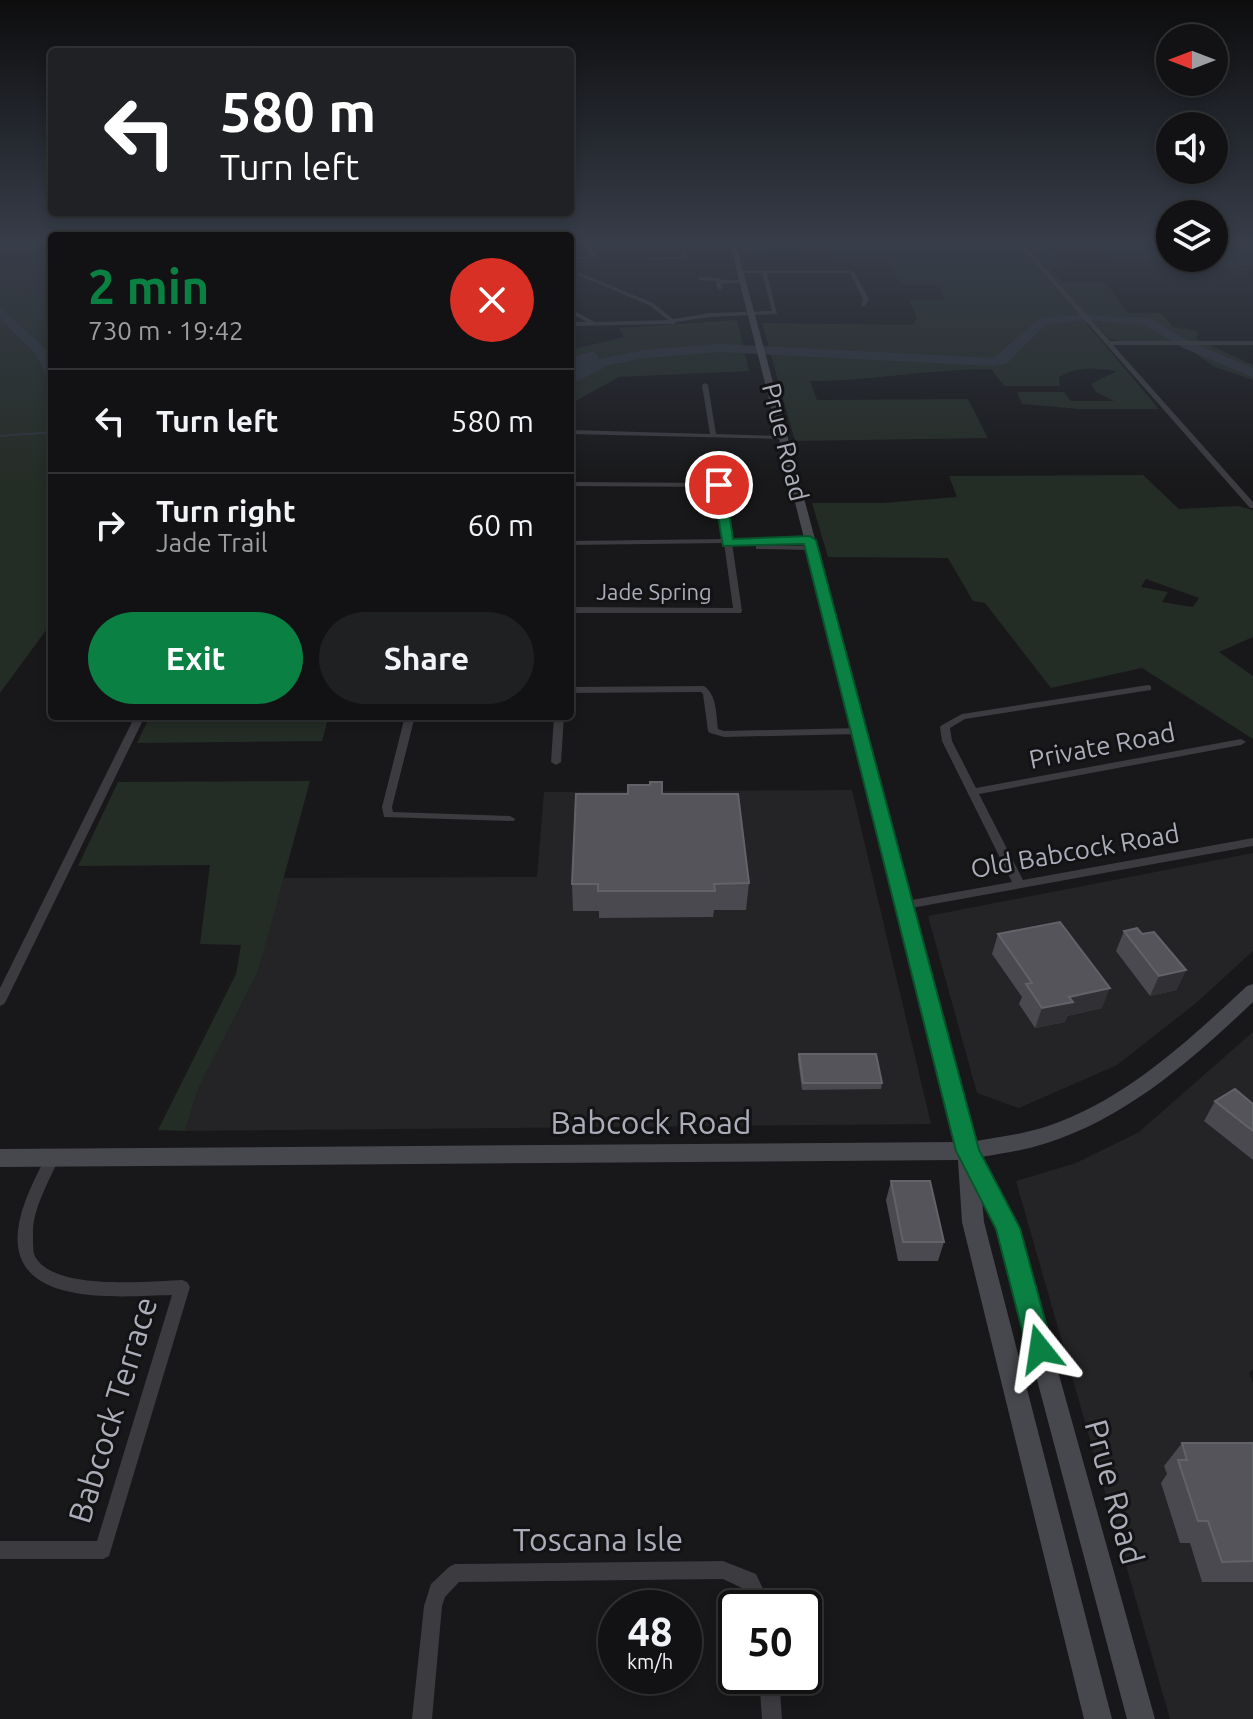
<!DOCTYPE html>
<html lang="en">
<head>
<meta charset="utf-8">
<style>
  body { margin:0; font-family:Ubuntu,sans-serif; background:#1f2022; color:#f1f3f6; height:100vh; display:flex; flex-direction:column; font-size:30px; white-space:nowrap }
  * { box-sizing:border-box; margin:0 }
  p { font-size:26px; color:#9c9ea0 }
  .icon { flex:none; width:44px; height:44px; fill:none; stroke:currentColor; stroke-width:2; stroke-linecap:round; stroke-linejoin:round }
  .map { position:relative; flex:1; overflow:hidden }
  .panel { position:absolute; left:48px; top:232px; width:526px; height:488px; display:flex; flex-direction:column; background:#121214; border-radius:8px; box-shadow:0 4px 12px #0003,0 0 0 2px #313234 }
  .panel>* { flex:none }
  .banner { position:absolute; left:48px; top:48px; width:526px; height:168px; border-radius:8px; box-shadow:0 4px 12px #0003,0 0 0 2px #313234; background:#202124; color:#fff; overflow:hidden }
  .needle { width:52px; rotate:270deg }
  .controls { position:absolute; left:1156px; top:24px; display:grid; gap:16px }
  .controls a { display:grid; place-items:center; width:72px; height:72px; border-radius:50%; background:#121214; box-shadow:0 4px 12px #0003,0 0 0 2px #313234; font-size:40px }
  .speed { position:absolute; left:598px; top:1590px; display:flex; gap:16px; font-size:40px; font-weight:700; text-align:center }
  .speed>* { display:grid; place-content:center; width:104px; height:104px; border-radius:50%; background:#121214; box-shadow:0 4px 12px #0003,0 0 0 2px #313234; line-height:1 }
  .speed small { font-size:20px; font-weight:400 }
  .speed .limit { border:4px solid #111; border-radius:12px; background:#fff; color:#111 }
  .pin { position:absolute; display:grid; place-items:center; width:68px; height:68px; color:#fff; margin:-34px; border:4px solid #fff; border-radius:50%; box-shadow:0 2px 8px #0007 }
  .me { position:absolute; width:88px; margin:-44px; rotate:345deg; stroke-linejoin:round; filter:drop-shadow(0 0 6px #0008) }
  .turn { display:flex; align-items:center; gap:28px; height:168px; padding:0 40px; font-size:36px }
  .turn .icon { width:104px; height:104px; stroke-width:2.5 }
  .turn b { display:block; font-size:56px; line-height:68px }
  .round { display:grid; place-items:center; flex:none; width:84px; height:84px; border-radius:42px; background:#1f2022 }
  .summary { display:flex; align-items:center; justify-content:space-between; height:136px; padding:0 40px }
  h1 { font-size:48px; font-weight:700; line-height:60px; color:#0b8043 }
  .action { display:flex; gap:16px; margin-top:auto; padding:16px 40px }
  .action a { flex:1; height:92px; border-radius:48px; background:#0b8043; color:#fff; font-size:32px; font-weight:700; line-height:92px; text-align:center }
  .action a+a { background:#1f2022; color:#f1f3f6 }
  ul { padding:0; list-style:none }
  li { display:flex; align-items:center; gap:24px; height:104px; padding:0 40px; border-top:2px solid #313234 }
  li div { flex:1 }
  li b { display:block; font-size:30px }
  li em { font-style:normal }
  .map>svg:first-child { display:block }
  .built { fill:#242427 }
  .green { fill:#242c26; fill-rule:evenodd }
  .water { fill:#2e343d }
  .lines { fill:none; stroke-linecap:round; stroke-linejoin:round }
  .stream { stroke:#2e343d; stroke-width:2 }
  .river { fill:#2e343d; fill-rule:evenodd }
  .minor { fill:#3b3b40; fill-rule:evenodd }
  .secondary { fill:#47484e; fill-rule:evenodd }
  .wall { fill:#49494f }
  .shaded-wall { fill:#313135 }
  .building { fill:#54545a; stroke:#626269; stroke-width:2 }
  .route { fill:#0b8043; stroke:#07532c; stroke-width:2 }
  .labels { text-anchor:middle; stroke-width:6; stroke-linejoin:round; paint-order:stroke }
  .far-street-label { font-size:22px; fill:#abadb9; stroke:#131315 }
  .street-label { font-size:26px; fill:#abadb9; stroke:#131315 }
  .near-street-label { font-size:32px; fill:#abadb9; stroke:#131315 }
</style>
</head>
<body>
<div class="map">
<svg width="1253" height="1719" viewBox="0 0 1253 1719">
  <rect width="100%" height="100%" fill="#18181a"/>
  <g class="built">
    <polygon points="0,244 52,244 52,297 0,284"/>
    <polygon points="852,790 931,1124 185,1131 199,1087 258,972 282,878 537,877 544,792"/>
    <polygon points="1253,853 1253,951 1195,1004 1117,1065 1019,1108 977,1093 928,916"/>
    <polygon points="1253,1032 1253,1369 1249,1373 1253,1383 1253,1719 1170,1719 1016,1181 1076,1163 1139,1132"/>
  </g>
  <g class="green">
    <path d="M740 244H1048L1070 268 1051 269 1063 282H1106L1127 313H1161L1173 327 1198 331 1196 339 1253 365V380L1215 367 1179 342 1118 341 1110 339 1095 324 1086 323 1159 409H1078L1022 404 1017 392H1064L1071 401H1114L1096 392 1091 384 1117 371C1097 368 1077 366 1059 377L1060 386H1004L991 369C929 369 872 381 810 381L817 400 968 399 988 438 795 441 762 323 912 325 917 318 909 300H945L938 286 902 285 886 261H839L833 253 743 254Z"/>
    <polygon points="1114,244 1170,244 1170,258 1214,258 1214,244 1253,244 1253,265 1242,266 1252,272 1209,264 1136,262 1116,259 1101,250 1116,248"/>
    <polygon points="0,284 52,297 48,314 52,317 52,622 0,693"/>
    <polygon points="737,320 749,371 619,377 570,404 570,385 604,367 594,351 570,357 570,350 624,337 619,328"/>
    <path d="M1143 475 1179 509 1238 506 1253 510V637L1219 652 1253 676V739L1142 668 1051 688 985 603 973 601 948 558 828 557 812 503H883L957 497 949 476ZM1146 579 1199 598 1193 607 1162 602 1168 592 1141 587Z"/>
    <polygon points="150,716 329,716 322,741 137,743"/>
    <polygon points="310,781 258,972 199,1087 185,1131 158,1130 236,974 241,945 200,944 210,865 78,866 118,782"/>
  </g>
  <polygon class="water" points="594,351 605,367 570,385 570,357"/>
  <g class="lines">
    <polyline class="stream" points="0,436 52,432"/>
    <g class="river">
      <polygon points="0,307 46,350 52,359 52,378 47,377 36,354 0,319"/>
      <polygon points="1082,315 1152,319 1190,342 1253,368 1253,377 1183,348 1145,325 1087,320 1046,324 1007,363 994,366 720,352 644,358 570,373 570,365 644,350 720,344 994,358 1039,318"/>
    </g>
    <g class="minor">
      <polygon points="585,244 589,244 596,257 606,258 570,259 570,257 591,257"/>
      <polygon points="680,244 684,244 687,259 647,259 645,258 682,257"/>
      <polygon points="1018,244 1023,244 1110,341 1253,341 1253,345 1113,345 1253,502 1253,508 1250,508"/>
      <polygon points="741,271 852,271 854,272 869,299 865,306 861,306 863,299 850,273 767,273 777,314 710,317 676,322 674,324 570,326 570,322 587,322 570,313 570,309 595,322 668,320 649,305 578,275 580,273 653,303 673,319 710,313 772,311 762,273 739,273"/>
      <polygon points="700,277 718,278 721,280 744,280 747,282 721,284 723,288 720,290 717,288 716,281 698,280"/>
      <polygon points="705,383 708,385 716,434 782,436 785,438 784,439 570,434 570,430 710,434 702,385"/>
      <polygon points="570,482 719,483 723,485 731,539 810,538 814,540 810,542 732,543 742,611 741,613 570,613 570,607 733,608 724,543 570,545 570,541 723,539 716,487 570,486"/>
      <polygon points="756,545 812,546 816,548 812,550 759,549 756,549"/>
      <polygon points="1148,685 1151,686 1151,690 965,719 950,728 952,741 976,788 1241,739 1246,742 1241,745 979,794 1023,880 1253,838 1253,846 906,909 902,908 900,905 902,902 906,901 1012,882 942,741 940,727 942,725 962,714"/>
      <path d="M704 686C717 695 716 714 718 729L724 731 859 728 864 731 859 734 724 737 710 733 708 731 703 694 701 692 570 693V687Z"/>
      <polygon points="135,716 145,716 6,1001 4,1004 0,1006 0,988"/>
      <polygon points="405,716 415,716 392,807 393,812 510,816 515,819 514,821 384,817 382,807"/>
      <polygon points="554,716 564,716 561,762 556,765 551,762"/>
      <path d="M52 1152 57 1154 59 1158C49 1182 32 1209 33 1235 33 1240 33 1249 34 1254 49 1292 149 1281 182 1280L187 1282 190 1287 109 1556 103 1559H0V1541H97L172 1295C122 1296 9 1309 18 1230 21 1203 36 1177 47 1154Z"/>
      <polygon points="723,1561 756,1574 772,1608 753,1608 742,1588 723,1579 459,1582 445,1597 442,1606 432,1719 412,1719 424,1606 431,1584 449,1567 455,1564"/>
      <polygon points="759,1676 779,1676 782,1719 762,1719"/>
    </g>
    <path class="secondary" d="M730 244H736L976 1141C999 1137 1024 1134 1048 1126 1125 1100 1188 1041 1247 986L1253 984V1002C1193 1059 1128 1117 1047 1143 1026 1150 1004 1153 981 1157L1018 1228 1155 1719H1127L997 1229 982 1200 984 1222 1112 1719H1084L962 1222 958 1160 0 1167V1149L956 1142Z"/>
  </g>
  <g class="wall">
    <polygon points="662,794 749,883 746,910 714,910 713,917 599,918 599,911 573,911 572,884"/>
    <polygon points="1124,931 1142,934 1186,970 1176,990 1150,996 1116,951"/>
    <polygon points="998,934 1102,1008 1067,1016 1065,1022 1035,1028 1019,1004 1022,997 992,954"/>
    <polygon points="799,1054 882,1083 881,1089 802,1090 798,1060"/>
    <polygon points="1215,1101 1253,1104 1253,1160 1204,1121"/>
    <polygon points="891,1181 944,1242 938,1261 898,1261 886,1200"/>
    <polygon points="1182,1443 1253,1443 1253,1582 1202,1582 1190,1543 1180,1543 1161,1483 1167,1474 1164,1466"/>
  </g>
  <g class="shaded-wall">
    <polygon points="1186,970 1176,990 1150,996 1159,976"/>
    <polygon points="1110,988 1102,1008 1067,1016 1065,1022 1035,1028 1042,1008 1069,997"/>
  </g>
  <g class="building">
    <polygon points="650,782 662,782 662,794 738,794 749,883 714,884 715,891 598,891 598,884 572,884 576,794 628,794 628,785 650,785"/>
    <polygon points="1060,922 1110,988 1069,997 1073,1002 1042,1008 1026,984 1032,983 998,934"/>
    <polygon points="1137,928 1142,934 1154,932 1186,970 1159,976 1124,931"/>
    <polygon points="799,1054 876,1054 882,1083 803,1083"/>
    <polygon points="1235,1089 1253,1104 1253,1131 1215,1101"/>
    <polygon points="891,1181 930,1181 944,1242 903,1242"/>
    <polygon points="1182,1443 1253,1443 1253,1561 1222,1562 1208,1521 1198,1521 1178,1460 1187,1460"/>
  </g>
  <linearGradient id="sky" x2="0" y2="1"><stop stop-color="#0d0d0e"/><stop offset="0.5" stop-color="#373d49"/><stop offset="1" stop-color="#373d49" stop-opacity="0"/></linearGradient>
  <rect width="1253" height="485" fill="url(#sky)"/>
  <polygon class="route" points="719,481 725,485 733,539 810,536 816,540 979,1150 1020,1228 1053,1349 1050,1358 1040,1362 1031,1358 1027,1349 996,1229 956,1151 804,544 723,546 713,485"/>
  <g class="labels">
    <g class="far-street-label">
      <text x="654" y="600">Jade Spring</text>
    </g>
    <g class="street-label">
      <text transform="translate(785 442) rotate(76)" y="9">Prue Road</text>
      <text transform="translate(1102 746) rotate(-11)" y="9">Private Road</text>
      <text transform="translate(1075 851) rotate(-10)" y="9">Old Babcock Road</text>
    </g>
    <g class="near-street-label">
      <text x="651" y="1134">Babcock Road</text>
      <text transform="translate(113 1410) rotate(-73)" y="11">Babcock Terrace</text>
      <text transform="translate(1114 1492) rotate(75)" y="11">Prue Road</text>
      <text x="598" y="1551">Toscana Isle</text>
    </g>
  </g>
</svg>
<div class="controls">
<a><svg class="needle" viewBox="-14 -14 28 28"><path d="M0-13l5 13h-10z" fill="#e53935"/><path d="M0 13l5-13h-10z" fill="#9c9ea0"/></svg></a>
<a><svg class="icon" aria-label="sound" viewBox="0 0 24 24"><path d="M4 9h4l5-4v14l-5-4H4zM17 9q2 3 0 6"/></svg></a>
<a><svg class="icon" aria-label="layers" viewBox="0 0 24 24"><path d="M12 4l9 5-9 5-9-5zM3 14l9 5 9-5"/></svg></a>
</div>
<div class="speed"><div>48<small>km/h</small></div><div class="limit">50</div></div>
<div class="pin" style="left:719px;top:485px;background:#d93025"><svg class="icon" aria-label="arrive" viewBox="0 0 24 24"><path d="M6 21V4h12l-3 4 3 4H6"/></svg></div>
<svg class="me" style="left:1040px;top:1349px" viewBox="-20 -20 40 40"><path d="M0-17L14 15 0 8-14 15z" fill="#0b8043" stroke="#fff" stroke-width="4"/></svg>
<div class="banner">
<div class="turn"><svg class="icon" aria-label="left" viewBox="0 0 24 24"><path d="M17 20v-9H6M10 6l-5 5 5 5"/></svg><div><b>580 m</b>Turn left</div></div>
</div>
<section class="panel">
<div class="summary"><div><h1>2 min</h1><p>730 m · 19:42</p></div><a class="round" style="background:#d93025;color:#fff"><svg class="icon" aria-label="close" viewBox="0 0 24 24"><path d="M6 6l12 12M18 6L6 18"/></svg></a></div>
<ul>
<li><svg class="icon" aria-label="left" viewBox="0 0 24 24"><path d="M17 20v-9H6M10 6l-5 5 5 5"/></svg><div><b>Turn left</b></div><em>580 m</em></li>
<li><svg class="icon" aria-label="right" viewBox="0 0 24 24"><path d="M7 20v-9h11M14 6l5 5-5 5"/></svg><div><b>Turn right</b><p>Jade Trail</p></div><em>60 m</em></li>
</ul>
<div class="action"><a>Exit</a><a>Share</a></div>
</section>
</div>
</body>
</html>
